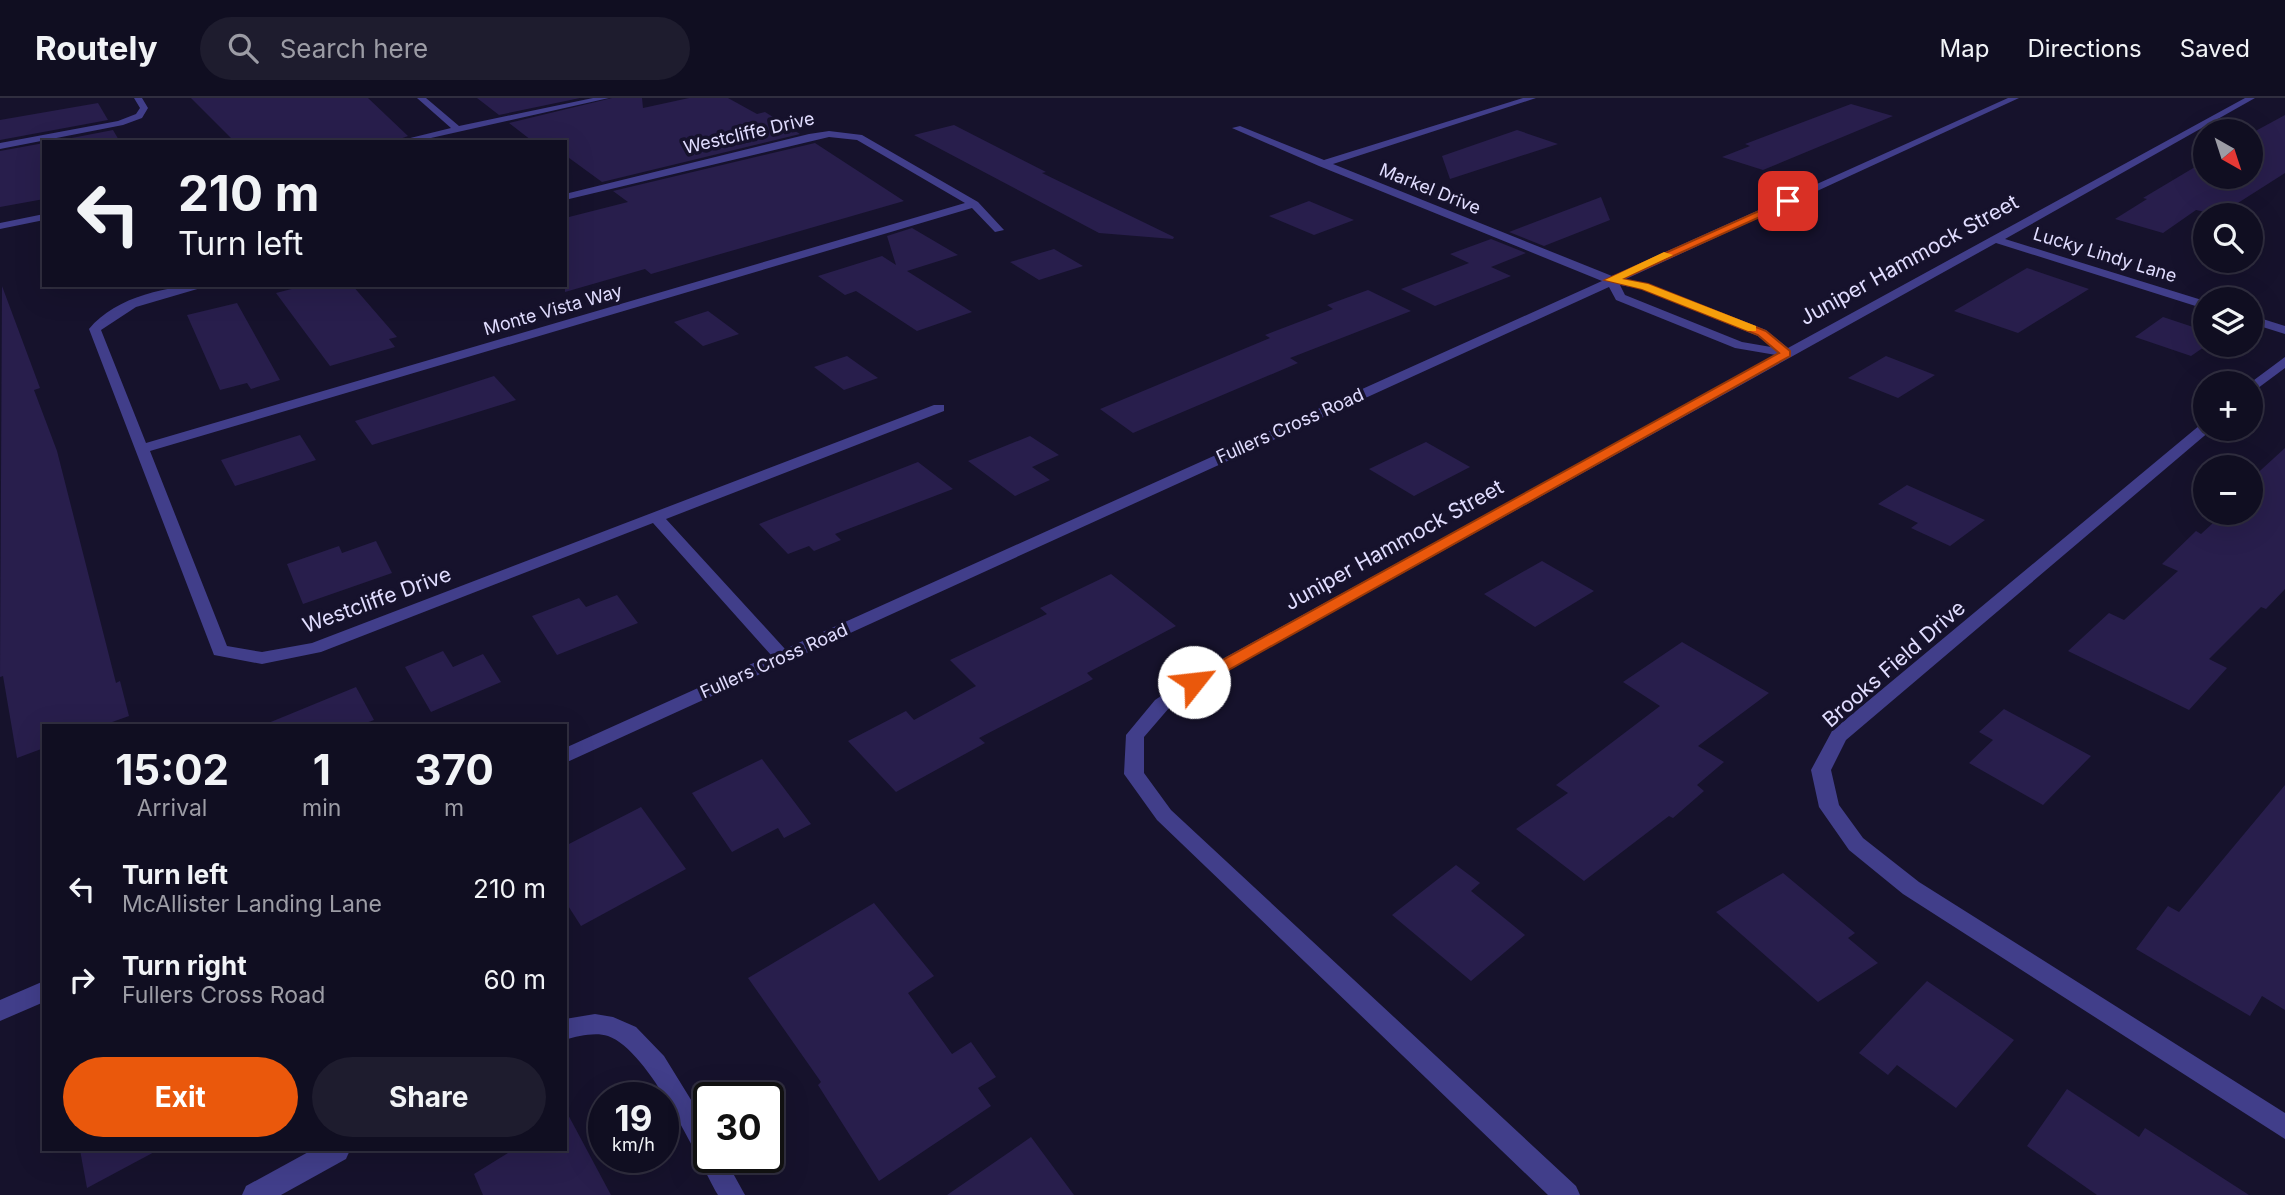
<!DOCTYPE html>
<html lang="en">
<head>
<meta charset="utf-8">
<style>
  body { margin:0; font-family:Inter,sans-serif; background:#1e1c2e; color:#f1f3f6; height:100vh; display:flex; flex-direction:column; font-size:26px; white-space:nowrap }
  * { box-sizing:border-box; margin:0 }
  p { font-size:23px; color:#9c9ca5 }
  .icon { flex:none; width:38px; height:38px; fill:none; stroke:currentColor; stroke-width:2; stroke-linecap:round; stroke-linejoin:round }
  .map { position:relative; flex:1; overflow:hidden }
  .side { position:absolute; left:42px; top:626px; width:525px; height:427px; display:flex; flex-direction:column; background:#100e21; border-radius:0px; box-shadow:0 7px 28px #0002,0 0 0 2px #302e3f }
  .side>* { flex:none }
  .top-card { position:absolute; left:42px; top:42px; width:525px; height:147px; border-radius:0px; box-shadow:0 7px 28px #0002,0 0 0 2px #302e3f; background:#100e21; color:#f1f3f6; overflow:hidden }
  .needle { width:46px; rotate:141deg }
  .tools { position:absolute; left:2193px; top:21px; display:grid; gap:14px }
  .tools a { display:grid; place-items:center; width:70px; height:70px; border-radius:50%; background:#100e21; box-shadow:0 7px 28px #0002,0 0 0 2px #302e3f; font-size:35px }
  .speed { position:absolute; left:588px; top:984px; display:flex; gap:14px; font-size:35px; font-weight:700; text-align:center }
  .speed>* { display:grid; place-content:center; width:91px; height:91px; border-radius:50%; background:#100e21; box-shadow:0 7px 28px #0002,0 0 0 2px #302e3f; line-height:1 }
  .speed small { font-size:18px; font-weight:400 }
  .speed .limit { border:4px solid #111; border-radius:10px; background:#fff; color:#111 }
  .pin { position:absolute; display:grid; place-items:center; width:60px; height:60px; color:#fff; margin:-30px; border-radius:14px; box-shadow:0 4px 10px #0006 }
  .me { position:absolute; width:77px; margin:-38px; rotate:61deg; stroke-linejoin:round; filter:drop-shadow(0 0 5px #0008) }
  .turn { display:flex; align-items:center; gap:24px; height:147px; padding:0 21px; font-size:32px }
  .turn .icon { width:91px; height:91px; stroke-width:2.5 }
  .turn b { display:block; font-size:49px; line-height:60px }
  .eta { display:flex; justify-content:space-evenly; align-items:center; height:119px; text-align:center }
  .eta b { font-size:42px; font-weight:700; line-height:49px }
  .button { display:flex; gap:14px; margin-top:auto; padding:14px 21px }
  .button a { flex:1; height:80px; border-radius:42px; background:#ea580c; color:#fff; font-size:28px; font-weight:700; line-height:80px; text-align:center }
  .button a+a { background:#1e1c2e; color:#f1f3f6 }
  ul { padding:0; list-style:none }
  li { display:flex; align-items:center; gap:21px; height:91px; padding:0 21px }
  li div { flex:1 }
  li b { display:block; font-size:26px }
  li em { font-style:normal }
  header { display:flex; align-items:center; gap:42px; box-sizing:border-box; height:98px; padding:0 35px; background:#100e21; border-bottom:2px solid #302e3f }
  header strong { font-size:33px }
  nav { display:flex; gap:38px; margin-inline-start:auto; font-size:24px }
  .search { width:490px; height:63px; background:#1e1c2e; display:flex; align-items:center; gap:18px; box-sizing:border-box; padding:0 24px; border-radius:38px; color:#9c9ca5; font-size:26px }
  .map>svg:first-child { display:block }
  .building { fill:#281e4c }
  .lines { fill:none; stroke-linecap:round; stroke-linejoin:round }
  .minor { fill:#413e8a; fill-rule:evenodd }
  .route { fill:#ea580c; stroke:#983908; stroke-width:2 }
  .slow { fill:#f59e0b }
  .labels { text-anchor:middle; stroke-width:7; stroke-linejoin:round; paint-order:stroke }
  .far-street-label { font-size:18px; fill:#e1ddff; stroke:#16122c }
  .street-label { font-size:21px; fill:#e1ddff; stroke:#16122c }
</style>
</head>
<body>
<header>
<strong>Routely</strong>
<div class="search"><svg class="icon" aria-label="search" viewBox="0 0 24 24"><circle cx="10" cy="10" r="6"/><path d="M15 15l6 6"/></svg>Search here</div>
<nav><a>Map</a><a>Directions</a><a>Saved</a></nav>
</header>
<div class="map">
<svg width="2285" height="1097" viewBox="0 0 2285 1097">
  <rect width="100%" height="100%" fill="#16122c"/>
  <g class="building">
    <polygon points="191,0 368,0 408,38 392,44 235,44"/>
    <polygon points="477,0 580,0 499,17"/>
    <polygon points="612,0 642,0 643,10 689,0 728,0 757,16 765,14 800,36 602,84 565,57 565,44 547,44 542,40 531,42 509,25"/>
    <polygon points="98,5 108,22 0,42 0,22"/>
    <polygon points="1851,6 1893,18 1763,72 1722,59 1750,48 1745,46"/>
    <polygon points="2285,17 2285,75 2219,117 2196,112 2163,135 2115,121 2147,101 2143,100 2205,63 2205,79 2250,79 2250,36"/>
    <polygon points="954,27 1046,74 1042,75 1174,139 1173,141 1099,135 914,37"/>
    <polygon points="113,32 120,44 51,44"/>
    <polygon points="1517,32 1558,46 1450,81 1442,58"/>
    <polygon points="44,45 44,101 0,109 0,53"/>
    <polygon points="815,45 904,103 651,176 645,171 565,194 565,120 628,104 613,93"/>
    <polygon points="1601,99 1610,122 1544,148 1509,134"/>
    <polygon points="1309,103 1354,122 1314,137 1269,118"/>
    <polygon points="912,130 958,157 907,173 972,214 917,233 856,193 845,197 818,178 882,158 896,167 887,138"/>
    <polygon points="1491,141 1526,155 1491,169 1511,178 1435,208 1401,191 1469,165 1450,156"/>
    <polygon points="1054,151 1083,168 1039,182 1010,164"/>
    <polygon points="2027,170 2089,191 2018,235 1954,213"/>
    <polygon points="307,187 352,187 397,239 389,241 395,249 330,268 276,195"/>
    <polygon points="2,188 40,290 34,292 57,353 116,585 120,583 129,618 101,628 44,628 44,650 17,660 3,578 0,579"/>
    <polygon points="1368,192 1411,213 1290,260 1298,265 1133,335 1100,311 1270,240 1265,237 1333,211 1327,207"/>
    <polygon points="237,205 280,282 251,291 247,285 220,292 187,217"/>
    <polygon points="708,213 739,236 703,248 674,224"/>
    <polygon points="2163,219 2205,233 2207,247 2191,258 2135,239"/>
    <polygon points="847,258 878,280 844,292 814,269"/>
    <polygon points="1886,258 1935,277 1898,300 1848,280"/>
    <polygon points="494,278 516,302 372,347 355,323"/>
    <polygon points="300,337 316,362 235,388 221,362"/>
    <polygon points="1030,338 1059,357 1032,369 1050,382 1015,398 968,363"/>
    <polygon points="1426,344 1470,369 1414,398 1369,371"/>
    <polygon points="2285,350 2285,491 2266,511 2261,509 2209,561 2227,570 2189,612 2068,553 2109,515 2124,522 2178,473 2162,466 2196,433 2201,436 2224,415 2250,415 2250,382"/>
    <polygon points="918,364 953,391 835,436 841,442 814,453 809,448 788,456 759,426"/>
    <polygon points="1907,387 1985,422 1950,448 1911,430 1918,425 1878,406"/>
    <polygon points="376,443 392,475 303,506 287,466 339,448 342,455"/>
    <polygon points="1542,463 1594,493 1535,529 1484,496"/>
    <polygon points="1111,476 1176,528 1087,575 1093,581 979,640 985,645 896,694 848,643 906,613 914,622 976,588 950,562 1047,516 1040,510"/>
    <polygon points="617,497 638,525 557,557 532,518 579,500 586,509"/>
    <polygon points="1682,544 1769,595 1698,648 1724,664 1697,687 1704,693 1673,720 1669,718 1584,783 1516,731 1568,695 1556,687 1660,608 1623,584"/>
    <polygon points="443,553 453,569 483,556 501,584 431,614 405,569"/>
    <polygon points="356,589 374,622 358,628 261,628"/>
    <polygon points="2004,611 2091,658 2043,707 1969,665 1993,642 1979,634"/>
    <polygon points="762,661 811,726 784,740 778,730 732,754 692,695"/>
    <polygon points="2285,687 2285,912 2262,898 2250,918 2136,851 2168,808 2179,814"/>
    <polygon points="641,709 686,771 581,828 565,803 565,748"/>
    <polygon points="1456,767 1480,785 1471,793 1525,837 1471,883 1392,817"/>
    <polygon points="1783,775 1855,835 1848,840 1878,865 1818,904 1716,814"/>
    <polygon points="874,805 934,878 908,895 952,956 971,944 996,979 978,990 991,1008 879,1083 818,987 821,984 748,880"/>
    <polygon points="1927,883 2014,942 1956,1010 1897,967 1888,977 1859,955"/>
    <polygon points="2067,991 2139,1039 2145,1030 2249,1097 2097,1097 2027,1048"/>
    <polygon points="565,1011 611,1097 483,1097 474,1076 513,1052 565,1052"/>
    <polygon points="1031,1039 1074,1097 947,1097 1011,1053"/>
    <polygon points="80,1052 158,1052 87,1090"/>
  </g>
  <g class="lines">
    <g class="minor">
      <polygon points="134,0 142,0 148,10 142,20 123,27 0,51 0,45 118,23 136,16 140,10"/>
      <polygon points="417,0 426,0 459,28 593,0 609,0 413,44 394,44 451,30"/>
      <path d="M1523 0H1536L1333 66 1612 178 2008 0H2019L1626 181 1649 186 1766 232 1788 250 2245 0H2255L2005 141 2205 203V211L1996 145 1200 588 1169 610 1144 639V675L1171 712 1576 1088 1580 1097H1548L1157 722 1124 676 1126 637 1155 602 1188 580 1776 257 1735 250 1616 202 1609 189 565 665V650L771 557 653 425 321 554 262 566 214 557 89 231C116 198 170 187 211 187L136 209 101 232 146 345 965 105 857 42 829 39 565 102V96L809 36 829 33 862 37 978 104 1004 132 995 134 972 110 150 353 227 548 262 554 312 545 934 307H944V313L666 421 785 551 1602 183 1319 68 1232 30 1240 28 1324 62ZM1620 187 1642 191 1758 238 1771 249 1742 244 1625 197Z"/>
      <polygon points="44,116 44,122 0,131 0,125"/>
      <polygon points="2250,217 2285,228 2285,236 2250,225"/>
      <polygon points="2285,259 2285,270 2250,296 2250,285"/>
      <polygon points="2205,326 2205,331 2211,331 2210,333 1846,642 1831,672 1839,707 1863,740 1919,784 2285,1015 2285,1041 1903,796 1849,752 1819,709 1811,672 1832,633 2200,327"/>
      <polygon points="44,883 44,904 0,923 0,902"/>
      <path d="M595 916 613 919 636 929 664 958 709 1031V1059H724L745 1097H718C696 1058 650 953 608 938 595 934 578 938 565 942V921Z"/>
      <polygon points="312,1052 350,1052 346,1061 281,1097 242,1097 246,1088"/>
    </g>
  </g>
  <polygon class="route" points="1788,100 1791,105 1622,181 1648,186 1766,233 1790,253 1790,258 1200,588 1188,588 1188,581 1779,255 1758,237 1642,191 1605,182"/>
  <polygon class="slow" points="1664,154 1673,157 1622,181 1648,186 1756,228 1756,233 1748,233 1642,191 1605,182"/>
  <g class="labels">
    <g class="far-street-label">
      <text transform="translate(749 35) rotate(-13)" y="6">Westcliffe Drive</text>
      <text transform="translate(1430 91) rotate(22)" y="6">Markel Drive</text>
      <text transform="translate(2105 157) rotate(17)" y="6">Lucky Lindy Lane</text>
      <text transform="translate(553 212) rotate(-16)" y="6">Monte Vista Way</text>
      <text transform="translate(1290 328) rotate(-24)" y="6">Fullers Cross Road</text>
      <text transform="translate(774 563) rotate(-24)" y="6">Fullers Cross Road</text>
    </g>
    <g class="street-label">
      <text transform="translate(1909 162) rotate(-29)" y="7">Juniper Hammock Street</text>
      <text transform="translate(1394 447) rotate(-29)" y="7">Juniper Hammock Street</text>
      <text transform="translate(377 502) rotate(-20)" y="7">Westcliffe Drive</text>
      <text transform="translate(1894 566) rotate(-41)" y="7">Brooks Field Drive</text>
    </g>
  </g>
</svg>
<div class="tools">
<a><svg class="needle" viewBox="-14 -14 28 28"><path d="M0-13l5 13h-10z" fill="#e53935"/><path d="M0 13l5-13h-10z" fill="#9c9ca5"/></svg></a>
<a><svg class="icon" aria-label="search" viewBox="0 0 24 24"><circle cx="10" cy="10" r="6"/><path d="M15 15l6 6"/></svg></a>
<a><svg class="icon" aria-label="layers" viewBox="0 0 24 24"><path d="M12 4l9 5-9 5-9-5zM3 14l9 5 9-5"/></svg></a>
<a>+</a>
<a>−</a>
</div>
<div class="speed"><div>19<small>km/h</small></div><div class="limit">30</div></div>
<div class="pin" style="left:1788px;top:103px;background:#d93025"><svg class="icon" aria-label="arrive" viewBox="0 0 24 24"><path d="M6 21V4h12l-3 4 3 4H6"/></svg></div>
<svg class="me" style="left:1194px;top:584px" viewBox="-20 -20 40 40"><circle r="19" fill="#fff"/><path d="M0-13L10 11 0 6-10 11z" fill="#ea580c"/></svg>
<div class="top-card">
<div class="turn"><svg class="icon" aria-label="left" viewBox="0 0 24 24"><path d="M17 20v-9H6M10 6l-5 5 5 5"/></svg><div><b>210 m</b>Turn left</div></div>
</div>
<section class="side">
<div class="eta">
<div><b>15:02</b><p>Arrival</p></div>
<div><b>1</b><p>min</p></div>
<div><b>370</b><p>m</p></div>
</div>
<ul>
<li><svg class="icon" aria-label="left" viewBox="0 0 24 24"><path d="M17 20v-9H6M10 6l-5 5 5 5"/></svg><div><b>Turn left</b><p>McAllister Landing Lane</p></div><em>210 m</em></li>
<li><svg class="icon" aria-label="right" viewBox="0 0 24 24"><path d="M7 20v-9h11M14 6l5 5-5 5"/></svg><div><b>Turn right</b><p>Fullers Cross Road</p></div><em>60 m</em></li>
</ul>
<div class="button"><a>Exit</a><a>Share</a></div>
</section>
</div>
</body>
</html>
